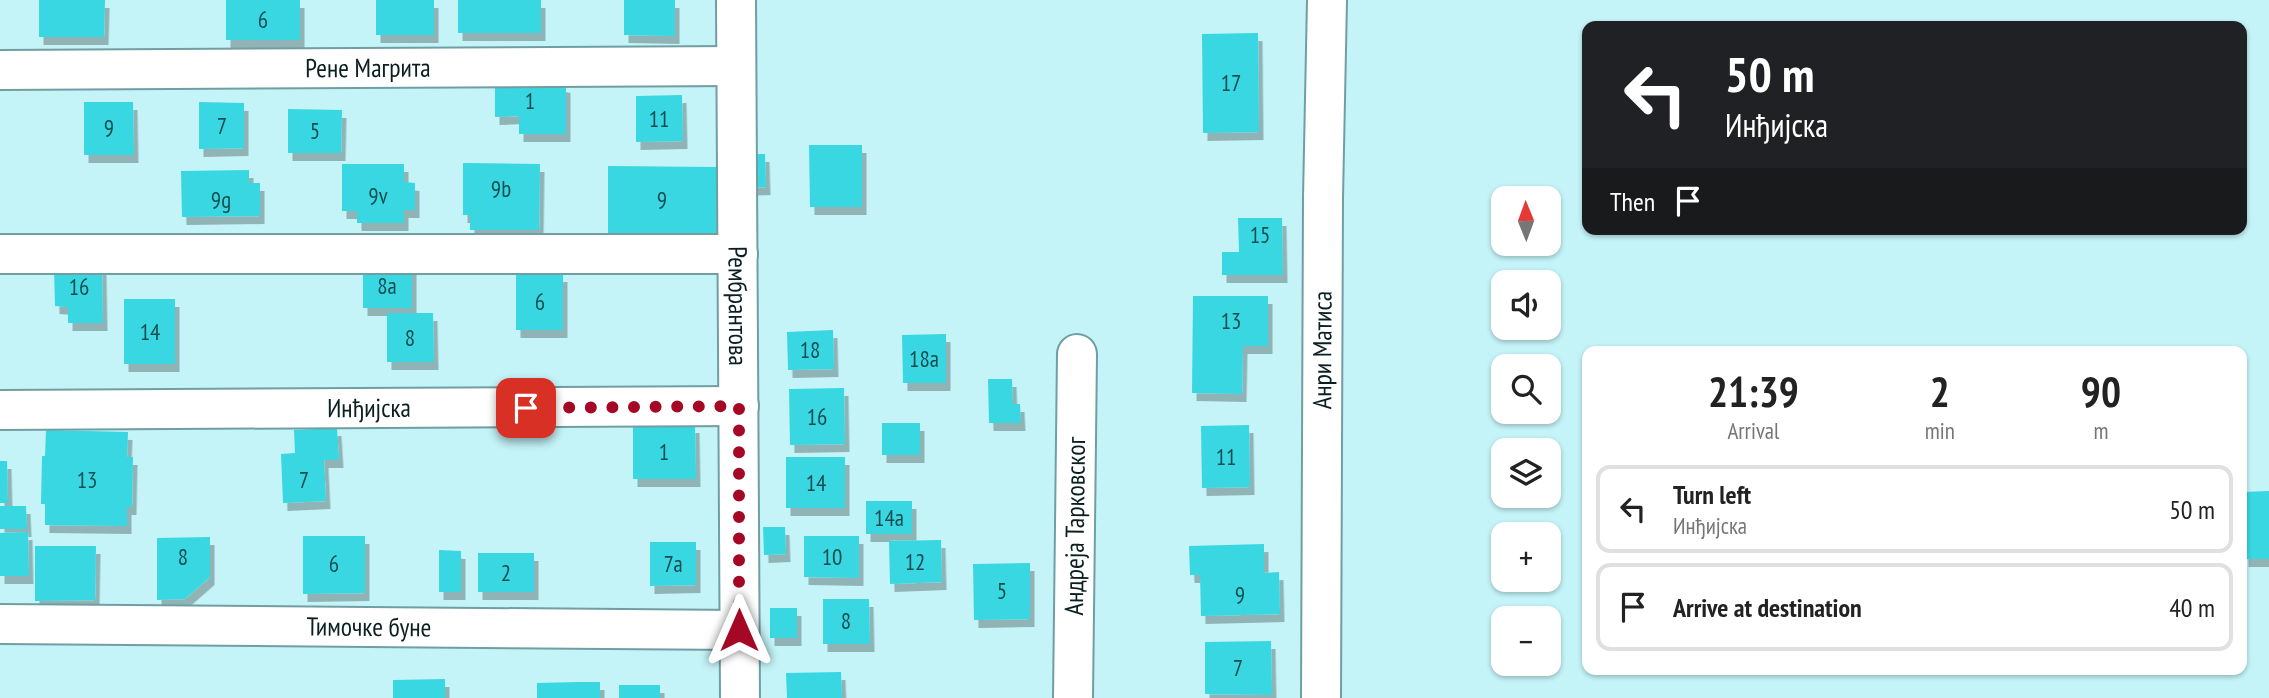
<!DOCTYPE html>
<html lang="en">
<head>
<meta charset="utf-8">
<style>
  body { margin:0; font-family:"PT Sans Narrow",sans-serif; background:#f6f6f6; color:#222; height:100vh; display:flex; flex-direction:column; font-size:26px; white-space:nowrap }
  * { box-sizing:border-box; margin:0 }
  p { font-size:23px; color:#767676 }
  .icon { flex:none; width:38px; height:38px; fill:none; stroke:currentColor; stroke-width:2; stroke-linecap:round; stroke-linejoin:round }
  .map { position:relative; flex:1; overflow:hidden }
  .drawer { position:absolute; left:1582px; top:346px; width:665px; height:329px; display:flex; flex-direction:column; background:#fff; border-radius:14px; box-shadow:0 2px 5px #0004 }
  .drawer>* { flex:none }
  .hud { position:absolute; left:1582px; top:21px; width:665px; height:214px; border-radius:14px; box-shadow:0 2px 5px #0004; background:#202124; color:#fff; overflow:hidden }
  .needle { width:46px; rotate:359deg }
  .buttons { position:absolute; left:1491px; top:186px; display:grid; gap:14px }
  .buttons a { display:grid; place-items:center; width:70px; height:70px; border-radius:14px; background:#fff; box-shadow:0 2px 5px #0004; font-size:35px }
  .pin { position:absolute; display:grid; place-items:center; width:60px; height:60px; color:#fff; margin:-30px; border-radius:14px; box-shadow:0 4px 10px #0006 }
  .me { position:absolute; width:77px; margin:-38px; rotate:0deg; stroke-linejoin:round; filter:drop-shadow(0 0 5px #0008) }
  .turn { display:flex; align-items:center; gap:24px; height:147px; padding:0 28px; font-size:32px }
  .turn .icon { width:91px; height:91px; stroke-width:2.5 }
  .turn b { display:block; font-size:49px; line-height:60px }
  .then { display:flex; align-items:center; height:66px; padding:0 28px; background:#0003; gap:14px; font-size:26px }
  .eta { display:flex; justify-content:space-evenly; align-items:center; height:119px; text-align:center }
  .eta b { font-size:42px; font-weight:700; line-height:49px }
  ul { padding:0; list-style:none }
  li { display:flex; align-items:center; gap:21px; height:88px; margin:0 14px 10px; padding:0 14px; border:4px solid #e0e0e0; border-radius:14px }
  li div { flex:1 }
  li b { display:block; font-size:26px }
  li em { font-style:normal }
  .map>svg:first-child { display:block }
  .building { fill:#38d7e2; filter:url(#shadow) }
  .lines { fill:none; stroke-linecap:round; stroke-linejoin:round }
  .minor-casing { stroke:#709ea2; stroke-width:42 }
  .minor { stroke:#fff; stroke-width:38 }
  .route { stroke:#a40824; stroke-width:12; stroke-dasharray:0 21.6 }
  .labels { text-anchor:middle; stroke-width:5; stroke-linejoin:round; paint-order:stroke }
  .number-label { font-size:23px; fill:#174d50 }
  .street-label { font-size:26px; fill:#0c1f20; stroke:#e8fbfd }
</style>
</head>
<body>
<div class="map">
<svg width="2269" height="698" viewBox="0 0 2269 698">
  <defs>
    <filter id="shadow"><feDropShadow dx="4.5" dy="8" stdDeviation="0" flood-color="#0004"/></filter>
  </defs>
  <rect width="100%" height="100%" fill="#c4f4f8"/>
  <g class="building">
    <polygon points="39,0 105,0 104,37 39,37"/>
    <rect x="226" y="0" width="74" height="40"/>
    <rect x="376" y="0" width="58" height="35"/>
    <rect x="458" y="0" width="83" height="33"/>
    <polygon points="624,0 675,0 675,36 624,35"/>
    <polygon points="1258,33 1259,132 1203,133 1202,34"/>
    <polygon points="495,72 566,85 566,134 519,134 519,116 495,117"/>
    <polygon points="682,95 683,141 636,142 636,96"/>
    <polygon points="84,102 133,102 134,155 84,155"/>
    <polygon points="199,102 244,103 244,148 199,149"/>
    <polygon points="288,109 342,110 341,153 288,153"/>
    <polygon points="809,145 862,145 862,207 810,207"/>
    <polygon points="739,154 765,154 766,187 740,188"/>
    <polygon points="463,163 540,164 539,230 470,230 470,215 463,215"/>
    <polygon points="342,164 404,164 404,182 415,183 415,210 404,210 404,223 357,223 357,211 342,211"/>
    <polygon points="608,166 716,167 716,234 608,234"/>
    <polygon points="249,170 249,183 260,183 260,216 182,217 181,171"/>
    <polygon points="1238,218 1282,218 1283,275 1222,275 1222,252 1239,252"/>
    <polygon points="412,263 412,308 363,308 363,264"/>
    <polygon points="102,267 103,323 68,323 68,307 55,306 54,268"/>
    <polygon points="563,274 563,330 516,330 516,275"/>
    <polygon points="1193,296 1268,296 1268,346 1243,346 1242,394 1192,393"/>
    <rect x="124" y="299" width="51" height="65"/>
    <polygon points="387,313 433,313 434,362 387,362"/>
    <polygon points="833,330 834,369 788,370 787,332"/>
    <polygon points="946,334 946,383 903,383 902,335"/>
    <polygon points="988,379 1012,379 1013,404 1020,404 1021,423 989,423"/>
    <polygon points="844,388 845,444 790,445 789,389"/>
    <rect x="882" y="423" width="38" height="32"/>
    <polygon points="633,425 695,425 696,479 633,479"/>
    <polygon points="1249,425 1250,487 1202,488 1201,426"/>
    <polygon points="337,428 339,460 324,460 326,501 283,503 281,454 295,453 294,430"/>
    <polygon points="46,430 128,432 127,457 133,457 132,507 127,507 127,526 45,525 45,504 41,504 42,456 45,456"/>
    <rect x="786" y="457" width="59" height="51"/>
    <polygon points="0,461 7,461 8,503 0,503"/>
    <polygon points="2269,491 2269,559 2244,559 2243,492"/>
    <rect x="866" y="501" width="46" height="33"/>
    <polygon points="0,506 26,506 27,529 0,529"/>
    <polygon points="763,527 785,527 786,554 764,555"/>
    <polygon points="28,532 29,576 0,576 0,533"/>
    <polygon points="303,536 365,536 365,593 303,594"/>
    <polygon points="804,536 859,536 859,578 804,577"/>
    <polygon points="210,537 210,577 185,599 157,600 157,538"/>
    <polygon points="941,540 942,582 890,584 889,541"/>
    <polygon points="650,542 696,542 696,585 650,586"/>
    <polygon points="1264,544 1264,573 1279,572 1280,614 1201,616 1200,575 1190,575 1189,546"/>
    <polygon points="35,546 96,546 95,600 35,601"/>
    <polygon points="439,550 461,551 461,592 439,592"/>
    <rect x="478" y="553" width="56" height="39"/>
    <polygon points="1030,563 1030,619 974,620 973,564"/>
    <polygon points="823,599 869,599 870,644 823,644"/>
    <rect x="770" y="608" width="27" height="30"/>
    <polygon points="1271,641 1272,695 1205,694 1205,642"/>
    <polygon points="841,672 842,698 787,698 786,673"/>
    <polygon points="445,679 445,698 393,698 393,680"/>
    <polygon points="579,682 600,682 600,698 537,698 537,683"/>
    <rect x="619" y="685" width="41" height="13"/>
  </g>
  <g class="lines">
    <g class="minor-casing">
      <g id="minor">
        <path id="s1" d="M736 0 740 698"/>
        <path id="s2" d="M0 70 736 66"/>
        <polyline points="0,254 738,254"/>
        <path id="s3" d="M0 410 739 406"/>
        <path id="s4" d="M0 624 739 630"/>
        <path id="s5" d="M1073 698 1077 354"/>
        <path id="s6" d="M1321 698 1323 198 1327 0"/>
      </g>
    </g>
    <use href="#minor" class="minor"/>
  </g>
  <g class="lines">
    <polyline class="route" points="526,408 739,406 739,630"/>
  </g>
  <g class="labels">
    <g class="number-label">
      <text x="263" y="28">6</text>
      <text x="1231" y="91">17</text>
      <text x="530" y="109">1</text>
      <text x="659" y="127">11</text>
      <text x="222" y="134">7</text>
      <text x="109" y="136">9</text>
      <text x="315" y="139">5</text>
      <text x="501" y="197">9b</text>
      <text x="378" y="204">9v</text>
      <text x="221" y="208">9g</text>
      <text x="662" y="208">9</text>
      <text x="1260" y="243">15</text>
      <text x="387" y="294">8a</text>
      <text x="79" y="295">16</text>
      <text x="540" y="310">6</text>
      <text x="1231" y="329">13</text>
      <text x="150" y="340">14</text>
      <text x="410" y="346">8</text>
      <text x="810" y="358">18</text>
      <text x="924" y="367">18a</text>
      <text x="817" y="425">16</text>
      <text x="664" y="460">1</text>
      <text x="1226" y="465">11</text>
      <text x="87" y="488">13</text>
      <text x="304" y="488">7</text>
      <text x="816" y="491">14</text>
      <text x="889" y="526">14a</text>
      <text x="183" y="565">8</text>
      <text x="832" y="565">10</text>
      <text x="915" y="570">12</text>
      <text x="334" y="572">6</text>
      <text x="673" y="572">7a</text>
      <text x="506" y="581">2</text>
      <text x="1002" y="599">5</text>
      <text x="1240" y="603">9</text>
      <text x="846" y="629">8</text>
      <text x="1238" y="676">7</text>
    </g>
    <g class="street-label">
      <text dy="9" stroke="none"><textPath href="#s2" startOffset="368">Рене Магрита</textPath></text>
      <text dy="9" stroke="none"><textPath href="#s1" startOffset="306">Рембрантова</textPath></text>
      <text dy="9" stroke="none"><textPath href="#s6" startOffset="348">Анри Матиса</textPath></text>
      <text dy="9" stroke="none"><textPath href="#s3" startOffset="369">Инђијска</textPath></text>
      <text dy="9" stroke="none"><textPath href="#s5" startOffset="172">Андреја Тарковског</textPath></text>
      <text dy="9" stroke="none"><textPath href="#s4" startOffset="369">Тимочке буне</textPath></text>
    </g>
  </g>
</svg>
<div class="buttons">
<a><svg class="needle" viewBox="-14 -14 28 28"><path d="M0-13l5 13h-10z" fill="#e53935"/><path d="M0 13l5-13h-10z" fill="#767676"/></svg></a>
<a><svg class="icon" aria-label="sound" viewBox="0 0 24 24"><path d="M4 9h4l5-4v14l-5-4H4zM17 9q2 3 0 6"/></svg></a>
<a><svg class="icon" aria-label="search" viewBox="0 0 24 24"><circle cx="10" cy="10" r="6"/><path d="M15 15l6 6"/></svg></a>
<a><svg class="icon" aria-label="layers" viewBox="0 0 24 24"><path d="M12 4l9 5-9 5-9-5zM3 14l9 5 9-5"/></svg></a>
<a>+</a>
<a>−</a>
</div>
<div class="pin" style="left:526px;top:408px;background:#d93025"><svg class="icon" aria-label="arrive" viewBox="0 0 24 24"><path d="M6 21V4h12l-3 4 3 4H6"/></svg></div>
<svg class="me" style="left:739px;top:630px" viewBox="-20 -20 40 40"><path d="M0-17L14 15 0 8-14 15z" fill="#a40824" stroke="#fff" stroke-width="4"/></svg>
<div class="hud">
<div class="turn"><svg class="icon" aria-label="left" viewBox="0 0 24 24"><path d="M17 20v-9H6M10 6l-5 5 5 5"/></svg><div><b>50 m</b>Инђијска</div></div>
<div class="then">Then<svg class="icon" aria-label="arrive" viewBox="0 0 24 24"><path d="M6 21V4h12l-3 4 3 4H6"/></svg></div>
</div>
<section class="drawer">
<div class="eta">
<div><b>21:39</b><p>Arrival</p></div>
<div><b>2</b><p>min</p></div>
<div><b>90</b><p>m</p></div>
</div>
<ul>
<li><svg class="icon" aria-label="left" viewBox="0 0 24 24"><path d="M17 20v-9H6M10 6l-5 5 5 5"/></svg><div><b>Turn left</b><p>Инђијска</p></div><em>50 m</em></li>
<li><svg class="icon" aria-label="arrive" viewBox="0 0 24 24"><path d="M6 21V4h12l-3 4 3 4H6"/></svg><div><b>Arrive at destination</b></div><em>40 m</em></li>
</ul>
</section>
</div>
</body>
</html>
